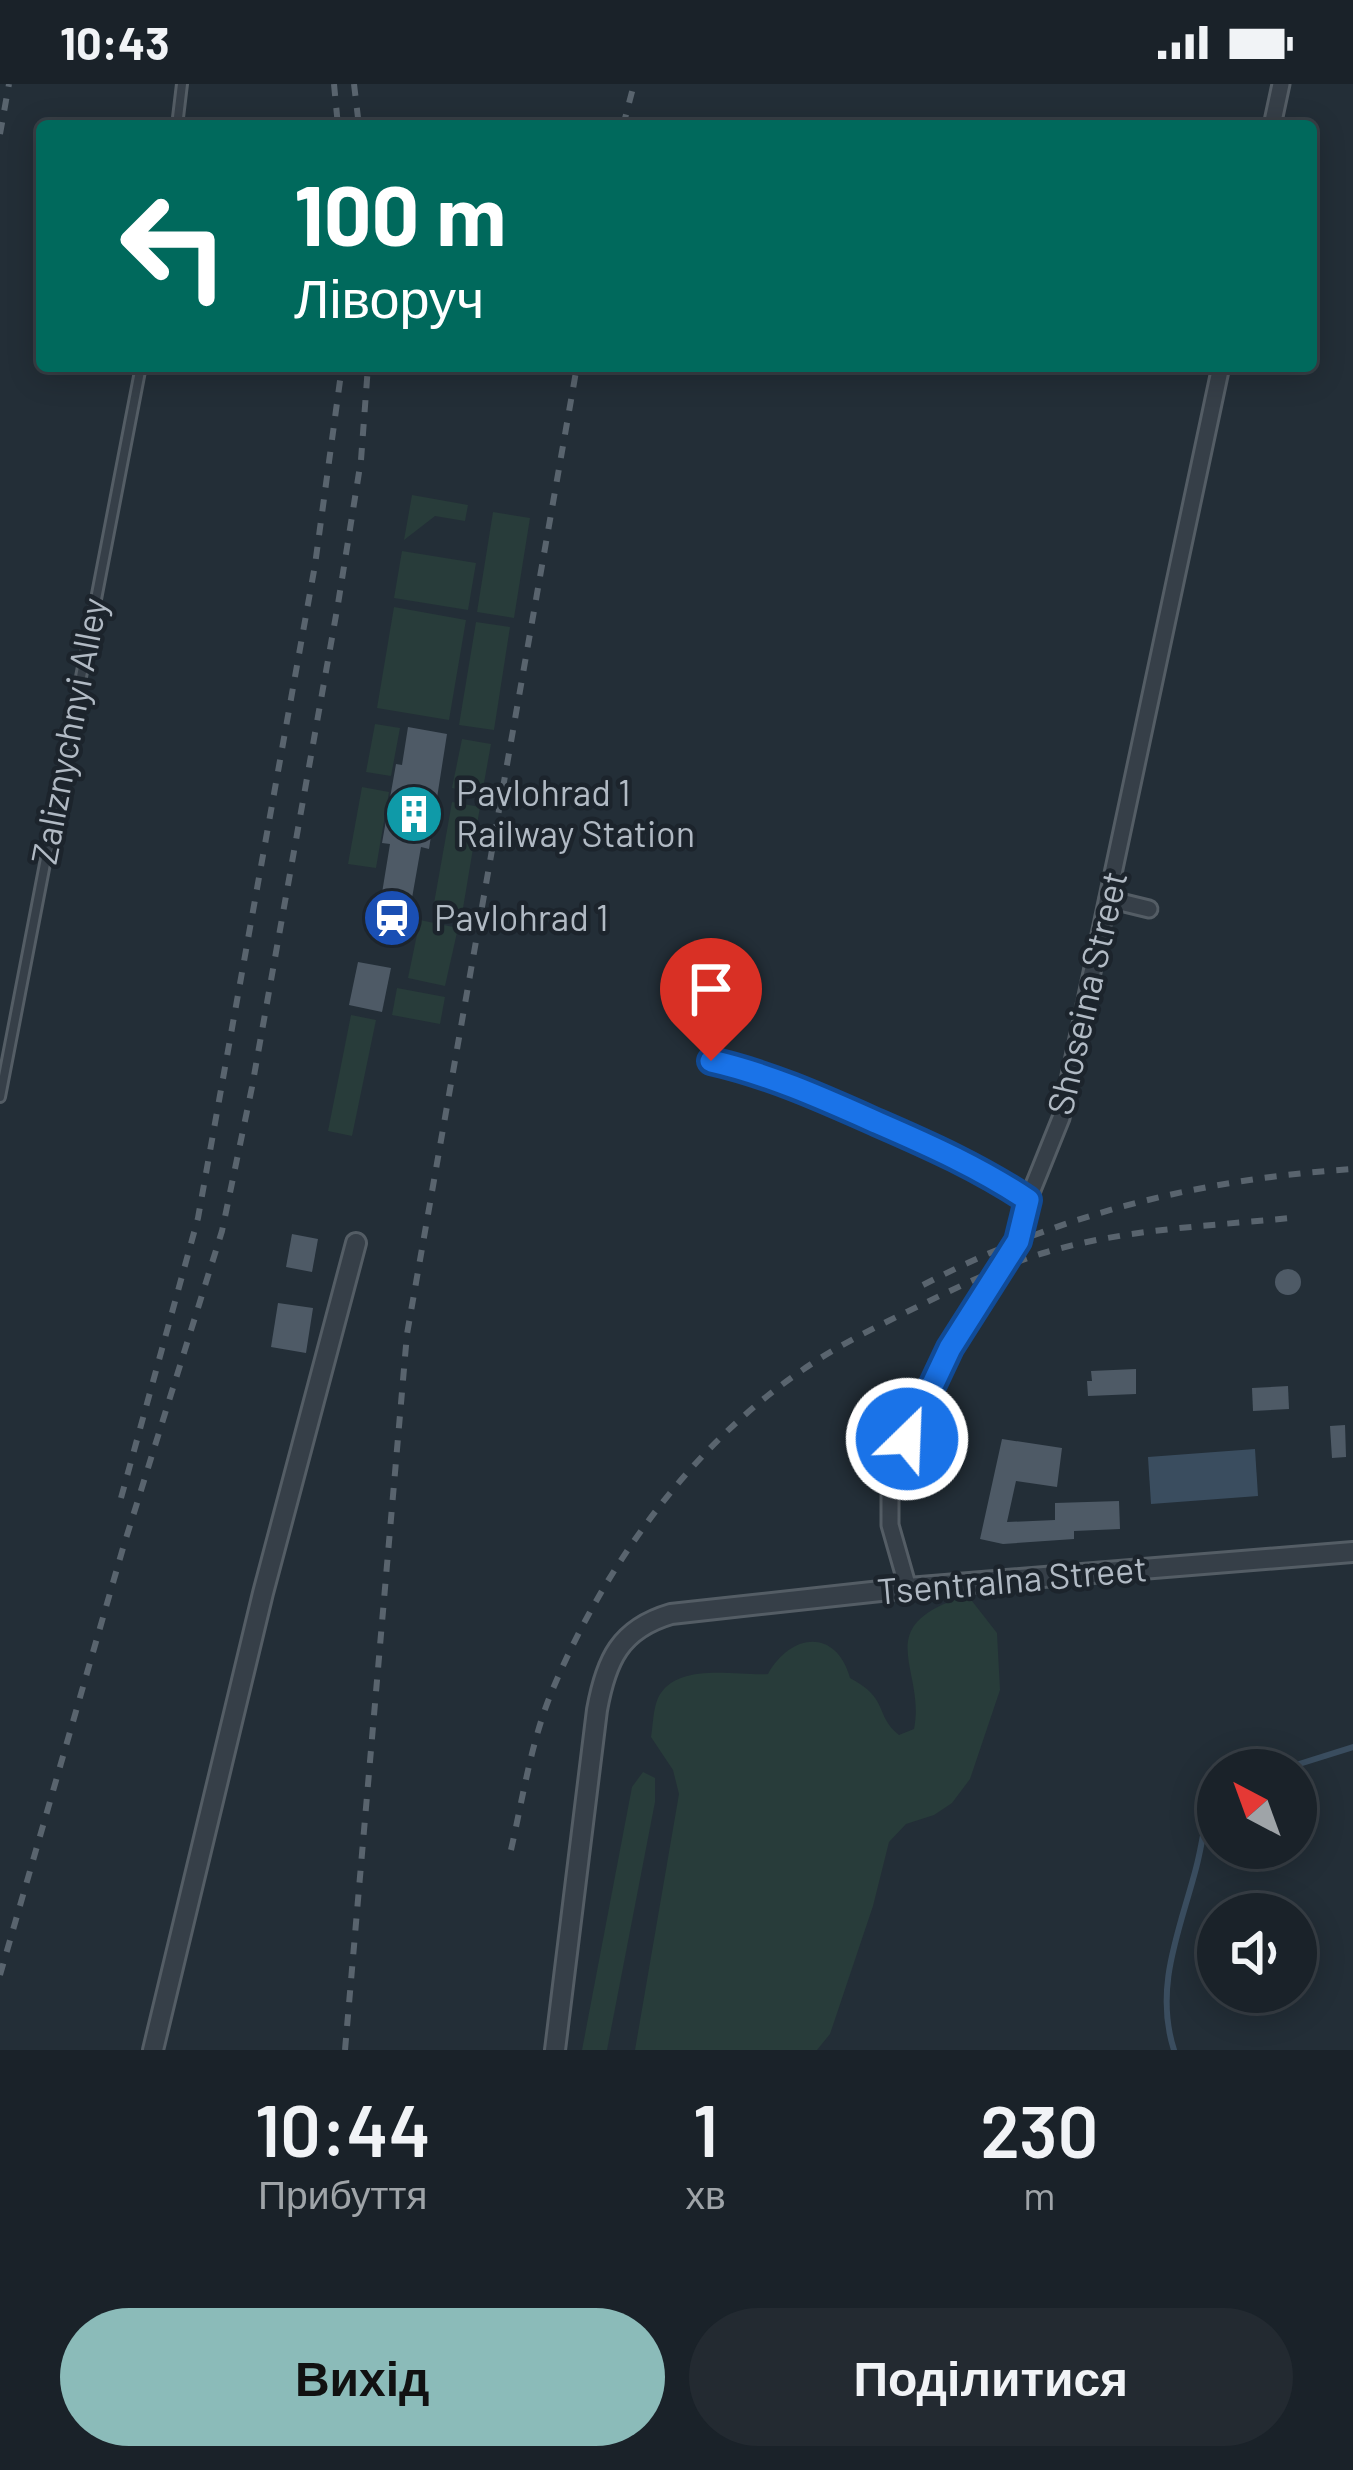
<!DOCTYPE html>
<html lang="uk">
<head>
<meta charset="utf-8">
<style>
  body { margin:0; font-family:Barlow,sans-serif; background:#232a31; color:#f1f3f6; height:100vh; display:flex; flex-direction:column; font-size:45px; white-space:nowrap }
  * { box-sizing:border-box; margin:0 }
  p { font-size:39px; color:#9fa4a8 }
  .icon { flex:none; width:66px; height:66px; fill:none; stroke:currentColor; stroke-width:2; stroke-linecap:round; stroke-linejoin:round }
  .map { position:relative; height:1966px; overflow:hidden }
  .panel { display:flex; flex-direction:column; background:#1a2229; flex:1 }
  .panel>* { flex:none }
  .hud { position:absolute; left:36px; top:36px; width:1281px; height:252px; border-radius:12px; box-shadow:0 6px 30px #0003,0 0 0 3px #383f46; background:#00695c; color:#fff; overflow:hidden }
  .needle { width:78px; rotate:319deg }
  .fabs { position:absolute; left:1197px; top:1665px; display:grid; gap:24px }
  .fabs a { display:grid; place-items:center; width:120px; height:120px; border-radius:50%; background:#1a2229; box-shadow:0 6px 30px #0003,0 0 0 3px #383f46; font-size:60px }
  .pin { position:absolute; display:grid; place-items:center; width:102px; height:102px; color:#fff; margin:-123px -51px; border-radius:50% 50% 50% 0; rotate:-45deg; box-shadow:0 0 12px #0007 }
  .pin .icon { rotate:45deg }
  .me { position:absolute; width:132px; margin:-66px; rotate:24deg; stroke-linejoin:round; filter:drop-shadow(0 0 9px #0008) }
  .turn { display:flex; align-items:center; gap:42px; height:252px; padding:0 60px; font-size:54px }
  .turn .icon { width:156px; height:156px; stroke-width:2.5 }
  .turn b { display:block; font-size:84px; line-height:102px }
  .eta { display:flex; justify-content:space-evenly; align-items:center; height:204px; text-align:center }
  .eta b { font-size:72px; font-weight:600; line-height:84px }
  .cta { display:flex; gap:24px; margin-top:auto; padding:24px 60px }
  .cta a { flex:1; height:138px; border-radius:72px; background:#8bbbb9; color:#111; font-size:48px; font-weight:600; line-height:138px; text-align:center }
  .cta a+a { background:#232a31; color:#f1f3f6 }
  .status { display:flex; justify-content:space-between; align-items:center; height:84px; padding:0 60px; background:#1a2229; direction:ltr }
  .status svg { height:33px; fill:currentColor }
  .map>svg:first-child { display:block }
  .green { fill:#283c3a }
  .water { fill:#3a4d5f }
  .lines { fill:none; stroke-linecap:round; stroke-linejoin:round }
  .stream { stroke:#3a4d5f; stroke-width:6 }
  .building { fill:#4e5a66 }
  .service-casing { stroke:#545d65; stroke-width:14 }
  .minor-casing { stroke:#545d65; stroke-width:21 }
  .tertiary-casing { stroke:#545d65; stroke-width:24 }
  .service { stroke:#363f48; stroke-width:8 }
  .minor { stroke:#363f48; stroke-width:15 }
  .tertiary { stroke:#363f48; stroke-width:18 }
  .rail { stroke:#59646e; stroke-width:6; stroke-dasharray:12 12; stroke-linecap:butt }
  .route-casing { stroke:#114b97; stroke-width:30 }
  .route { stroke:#1a73e8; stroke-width:21 }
  .labels { text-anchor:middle; stroke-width:9; stroke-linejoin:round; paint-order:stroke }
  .street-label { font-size:36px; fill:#b1bac4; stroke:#1c242c }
  .poi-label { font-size:36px; fill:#b1bac4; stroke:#1c242c; text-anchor:start }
</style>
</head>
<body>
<div class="status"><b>10:43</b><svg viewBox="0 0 49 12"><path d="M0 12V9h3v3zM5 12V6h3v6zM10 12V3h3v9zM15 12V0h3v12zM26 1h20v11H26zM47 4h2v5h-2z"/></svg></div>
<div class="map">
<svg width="1353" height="1966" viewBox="0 0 1353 1966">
  <rect width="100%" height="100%" fill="#232e37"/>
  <g class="green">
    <polygon points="412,411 468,421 465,437 435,432 404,456"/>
    <polygon points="493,428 530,434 514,534 477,528"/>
    <polygon points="402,467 476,479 468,526 394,514"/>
    <polygon points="394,523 466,536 449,636 377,624"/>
    <polygon points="476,538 510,543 494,646 459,641"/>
    <polygon points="375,640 400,644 391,692 366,688"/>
    <polygon points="462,655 491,660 482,710 452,704"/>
    <polygon points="362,703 389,708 376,784 348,780"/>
    <polygon points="452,718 480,723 462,830 433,825"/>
    <polygon points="380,812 408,817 401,857 373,853"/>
    <polygon points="420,836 458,844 445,902 408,894"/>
    <polygon points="397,904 445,913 440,940 392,931"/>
    <polygon points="351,931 376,936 352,1052 328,1047"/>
    <path d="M957 1515 972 1517 997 1549 1000 1606 970 1695 952 1719 934 1731 906 1740 889 1758 873 1822 830 1950 817 1966H635L679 1710 673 1686 651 1653C653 1642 653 1625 658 1614 676 1577 736 1592 768 1590 791 1549 836 1544 850 1594 890 1615 874 1631 899 1651L914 1645C926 1586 871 1545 957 1515Z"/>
    <polygon points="643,1688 655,1694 655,1718 607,1966 582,1966 632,1703"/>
  </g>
  <polygon class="water" points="1255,1365 1258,1412 1151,1420 1148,1373"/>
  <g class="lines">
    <g class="stream">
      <polyline points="1280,1686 1353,1663"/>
      <path d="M1174 1966C1154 1904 1179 1848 1195 1788 1202 1763 1205 1738 1210 1712L1218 1705"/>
    </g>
  </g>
  <g class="building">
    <polygon points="408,643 447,650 429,765 421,763 412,814 382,809 390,760 382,759 396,680 402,681"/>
    <polygon points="358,878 391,884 382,928 349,921"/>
    <polygon points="292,1150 318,1155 312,1188 286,1183"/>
    <circle cx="1288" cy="1198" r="13"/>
    <polygon points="278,1219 313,1224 306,1269 271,1263"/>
    <polygon points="1136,1285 1136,1310 1088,1312 1087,1297 1092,1297 1091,1287"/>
    <polygon points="1288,1302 1289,1325 1253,1327 1252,1304"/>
    <polygon points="1345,1341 1346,1373 1332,1374 1330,1342"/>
    <polygon points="1002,1355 1062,1364 1057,1403 1016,1397 1007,1438 1055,1436 1055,1419 1119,1417 1120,1445 1074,1447 1074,1455 1003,1460 980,1455"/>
  </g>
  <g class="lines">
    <g class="service-casing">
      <g id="service">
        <polyline points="177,42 182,0"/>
        <path d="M709 984 711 977C766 989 817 1012 869 1035 924 1059 977 1082 1027 1115"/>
        <polyline points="0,1013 141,282"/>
      </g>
    </g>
    <g class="minor-casing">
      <g id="minor">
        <polyline points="1272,42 1281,0"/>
        <polyline points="1108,815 1149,825"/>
        <polyline points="908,1504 890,1441 890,1408 899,1375 950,1264 1018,1157 1028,1116 1061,1034 1221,282"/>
      </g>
    </g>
    <g class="tertiary-casing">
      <g id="tertiary">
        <polyline points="153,1966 263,1509 356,1159"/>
        <path d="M555 1966 597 1626C606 1576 620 1545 671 1530L908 1504 1353 1468"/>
      </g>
    </g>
    <use href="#service" class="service"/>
    <use href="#minor" class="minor"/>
    <use href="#tertiary" class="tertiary"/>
    <g class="rail">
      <polyline points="334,0 338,42"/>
      <polyline points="354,0 359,42"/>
      <polyline points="623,42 634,0"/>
      <polyline points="0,50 9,0"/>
      <path d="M923 1201C1058 1130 1201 1095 1353 1085"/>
      <polyline points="121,1414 198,1134 315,481 342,282"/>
      <path d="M511 1766C523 1713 531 1658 552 1607 603 1484 690 1363 801 1287 838 1261 880 1241 921 1221 962 1201 1003 1181 1047 1168 1125 1145 1210 1142 1290 1134"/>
      <polyline points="0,1891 123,1464 222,1147 252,1003 338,520 361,376 368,282"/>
      <polyline points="345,1966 407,1250 577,282"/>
    </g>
  </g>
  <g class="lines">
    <g class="route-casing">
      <path id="route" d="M711 977C769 990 824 1015 878 1039 931 1062 980 1084 1028 1116L1018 1157 950 1264 907 1355"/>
    </g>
    <use href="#route" class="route"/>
  </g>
  <defs>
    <g id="building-disc" transform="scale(3)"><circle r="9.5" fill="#0f9aa8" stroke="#1c242c"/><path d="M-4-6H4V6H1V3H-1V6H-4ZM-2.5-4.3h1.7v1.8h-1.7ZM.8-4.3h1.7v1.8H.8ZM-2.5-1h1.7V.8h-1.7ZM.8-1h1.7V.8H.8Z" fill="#fff"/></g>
    <g id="station-disc" transform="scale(3)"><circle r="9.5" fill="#1a4fb4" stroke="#1c242c"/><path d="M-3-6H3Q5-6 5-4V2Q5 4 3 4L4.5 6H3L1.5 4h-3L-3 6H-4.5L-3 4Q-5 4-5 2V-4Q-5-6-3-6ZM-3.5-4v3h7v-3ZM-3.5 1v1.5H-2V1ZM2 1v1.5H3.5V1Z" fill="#fff"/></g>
  </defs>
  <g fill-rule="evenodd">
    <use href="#building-disc" x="414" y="730"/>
    <use href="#station-disc" x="392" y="834"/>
  </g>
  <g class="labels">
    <g class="street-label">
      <text transform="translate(69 647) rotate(-79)" y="13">Zaliznychnyi Alley</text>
      <text transform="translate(1087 909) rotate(-77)" y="13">Shoseina Street</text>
      <text transform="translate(1012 1496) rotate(-5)" y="13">Tsentralna Street</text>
    </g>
    <g class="poi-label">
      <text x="456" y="722">Pavlohrad 1<tspan x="456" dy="41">Railway Station</tspan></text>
      <text x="434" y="847">Pavlohrad 1</text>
    </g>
  </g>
</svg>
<div class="fabs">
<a><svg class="needle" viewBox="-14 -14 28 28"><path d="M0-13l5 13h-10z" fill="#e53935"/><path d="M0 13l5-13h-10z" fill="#9fa4a8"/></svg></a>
<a><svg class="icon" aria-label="sound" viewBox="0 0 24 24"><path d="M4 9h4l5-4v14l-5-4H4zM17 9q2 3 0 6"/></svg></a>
</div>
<div class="pin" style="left:711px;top:977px;background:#d93025"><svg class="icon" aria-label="arrive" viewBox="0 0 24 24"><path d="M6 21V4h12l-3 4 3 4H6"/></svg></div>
<svg class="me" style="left:907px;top:1355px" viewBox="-20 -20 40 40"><circle r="17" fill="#1a73e8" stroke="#fff" stroke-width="3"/><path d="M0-11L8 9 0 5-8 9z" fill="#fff"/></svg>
<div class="hud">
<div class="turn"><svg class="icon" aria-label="left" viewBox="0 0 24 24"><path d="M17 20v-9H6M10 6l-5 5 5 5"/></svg><div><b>100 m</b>Ліворуч</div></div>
</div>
</div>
<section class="panel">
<div class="eta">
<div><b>10:44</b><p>Прибуття</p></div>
<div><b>1</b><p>хв</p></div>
<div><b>230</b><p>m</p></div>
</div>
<div class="cta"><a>Вихід</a><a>Поділитися</a></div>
</section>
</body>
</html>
